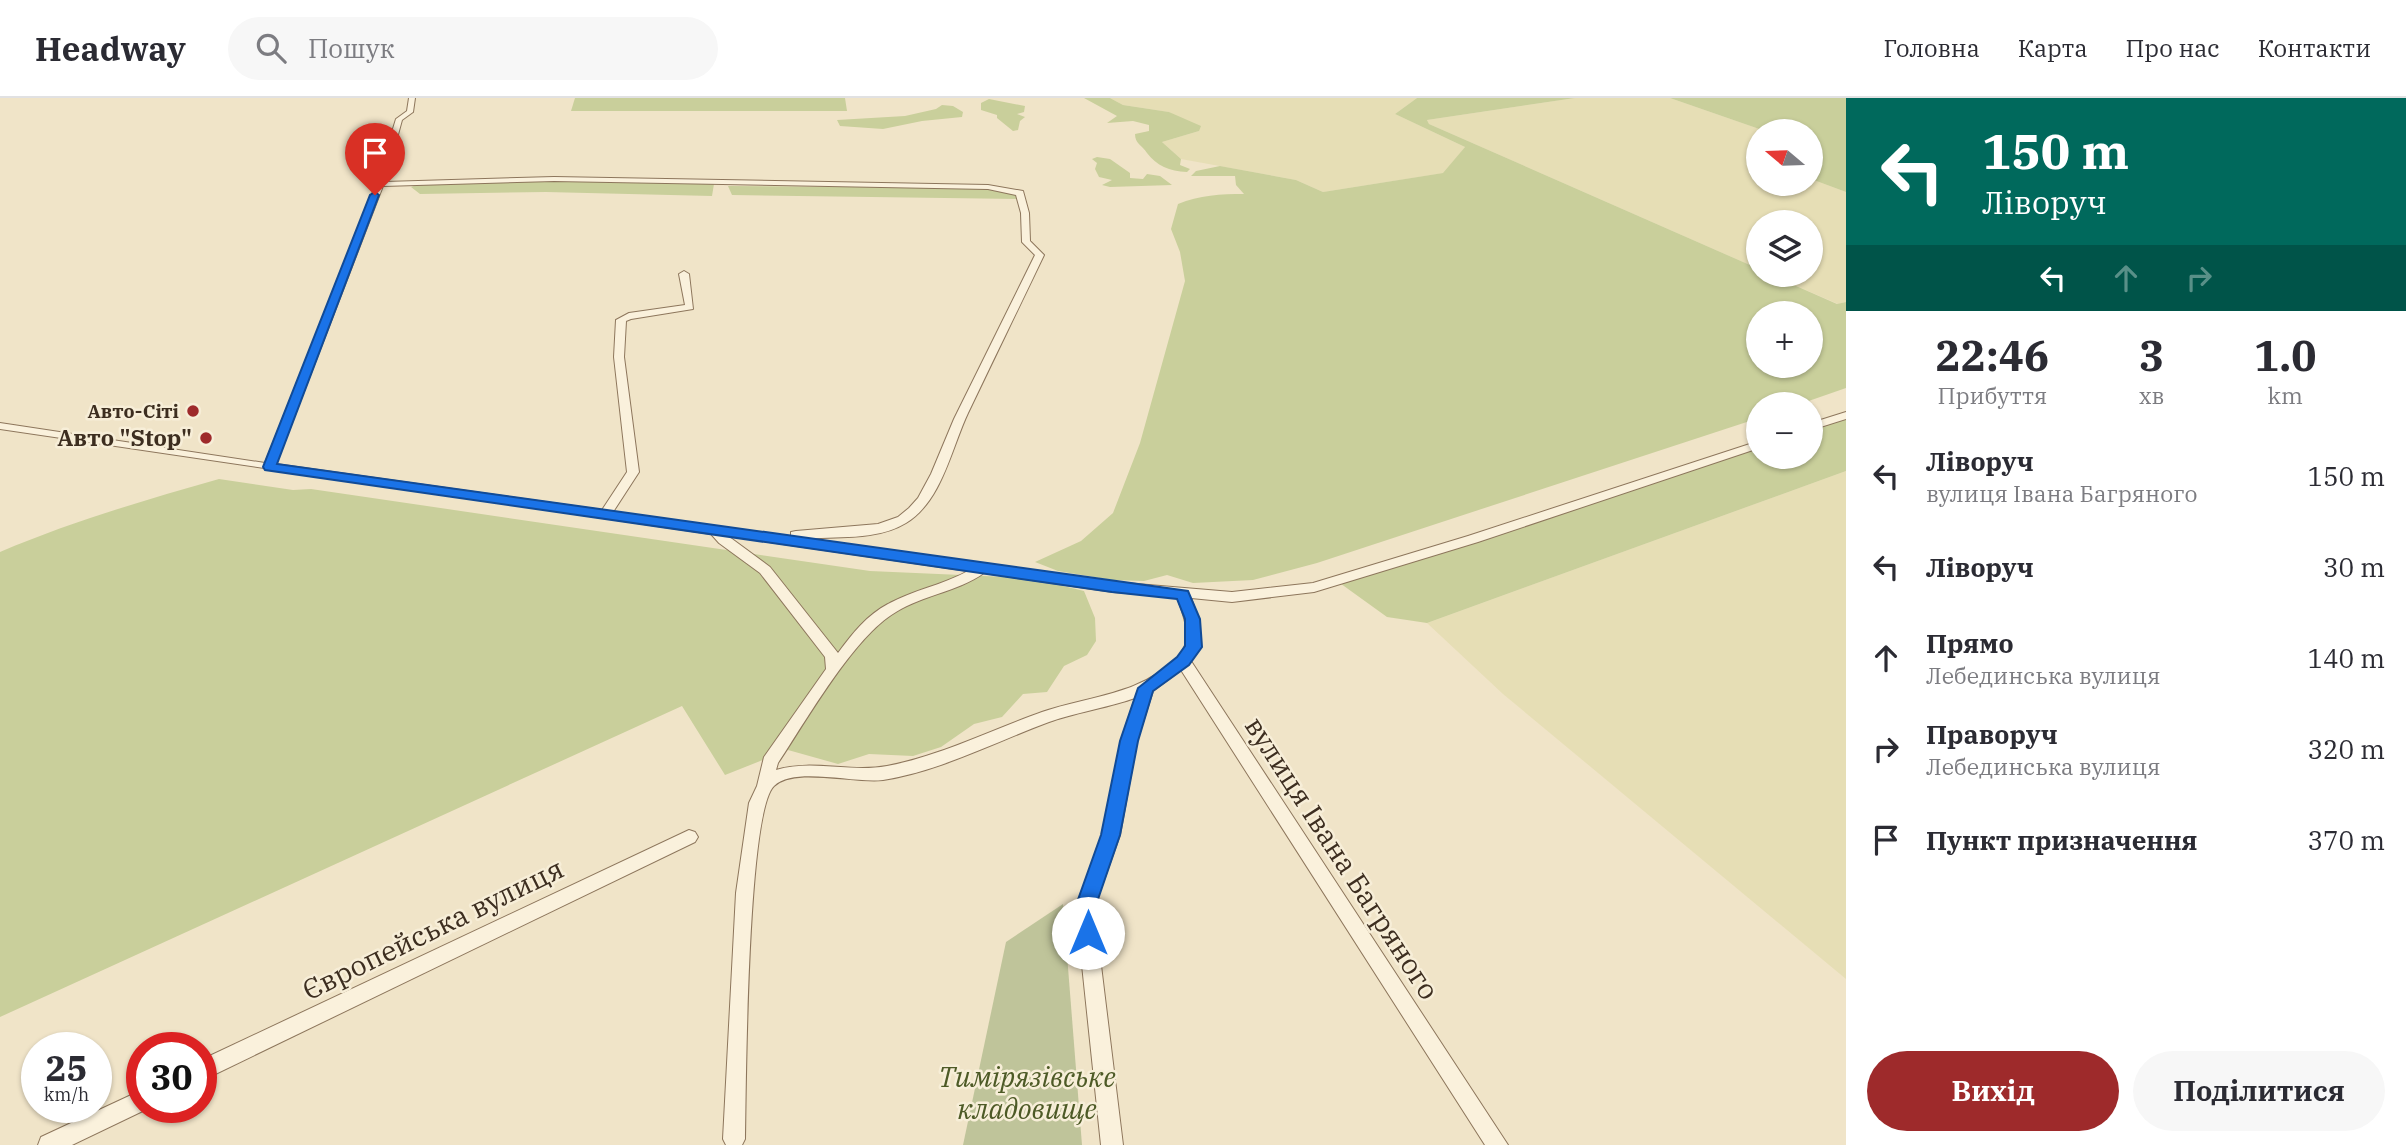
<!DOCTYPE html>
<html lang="uk">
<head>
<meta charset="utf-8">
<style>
  body { margin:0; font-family:"IBM Plex Serif",serif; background:#f7f7f7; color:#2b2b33; height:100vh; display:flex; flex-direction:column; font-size:26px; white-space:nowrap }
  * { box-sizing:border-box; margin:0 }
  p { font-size:23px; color:#7c7c81 }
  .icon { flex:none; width:38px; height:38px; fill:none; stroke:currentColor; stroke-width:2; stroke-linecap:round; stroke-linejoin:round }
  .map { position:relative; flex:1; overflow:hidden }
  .panel { display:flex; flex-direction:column; background:#fff; width:560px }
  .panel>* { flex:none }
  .top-card { background:#00695c; color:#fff; overflow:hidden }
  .needle { width:46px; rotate:289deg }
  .buttons { position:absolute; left:1746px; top:21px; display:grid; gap:14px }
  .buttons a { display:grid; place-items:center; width:77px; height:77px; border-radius:50%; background:#fff; box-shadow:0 2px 5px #0004; font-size:35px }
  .speed { position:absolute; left:21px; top:934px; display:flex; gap:14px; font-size:35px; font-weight:700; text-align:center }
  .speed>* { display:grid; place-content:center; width:91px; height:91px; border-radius:50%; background:#fff; box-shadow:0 2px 5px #0004; line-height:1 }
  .speed small { font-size:18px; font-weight:400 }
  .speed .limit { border:10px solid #d22; background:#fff; color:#111 }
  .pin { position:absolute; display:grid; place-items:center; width:60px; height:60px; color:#fff; margin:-72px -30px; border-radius:50% 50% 50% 0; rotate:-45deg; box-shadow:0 0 7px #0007 }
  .pin .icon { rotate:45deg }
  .me { position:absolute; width:77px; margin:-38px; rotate:0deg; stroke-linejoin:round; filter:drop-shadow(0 0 5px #0008) }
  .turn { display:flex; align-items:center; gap:24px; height:147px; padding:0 21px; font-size:32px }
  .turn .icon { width:91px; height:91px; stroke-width:2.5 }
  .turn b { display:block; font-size:49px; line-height:60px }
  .lanes { display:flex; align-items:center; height:66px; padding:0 21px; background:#0003; justify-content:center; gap:35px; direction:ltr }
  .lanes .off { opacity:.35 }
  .eta { display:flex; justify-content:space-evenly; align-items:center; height:119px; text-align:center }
  .eta b { font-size:42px; font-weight:700; line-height:49px }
  .button { display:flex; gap:14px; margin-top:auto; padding:14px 21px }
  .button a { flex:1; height:80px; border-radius:42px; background:#9e2a2b; color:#fff; font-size:28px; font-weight:700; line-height:80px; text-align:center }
  .button a+a { background:#f7f7f7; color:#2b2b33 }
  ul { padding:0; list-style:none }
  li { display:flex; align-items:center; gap:21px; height:91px; padding:0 21px }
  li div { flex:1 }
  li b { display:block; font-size:26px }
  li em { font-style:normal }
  header { display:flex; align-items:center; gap:42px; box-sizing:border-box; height:98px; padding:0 35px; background:#fff; border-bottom:2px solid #e1e1e2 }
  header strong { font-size:33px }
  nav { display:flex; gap:38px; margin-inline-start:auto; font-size:24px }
  .search { width:490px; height:63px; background:#f7f7f7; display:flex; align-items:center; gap:18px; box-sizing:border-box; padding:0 24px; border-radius:38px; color:#7c7c81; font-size:26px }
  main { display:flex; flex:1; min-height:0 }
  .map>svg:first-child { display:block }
  .farmland { fill:#e6deb5 }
  .green { fill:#c9cf9b; fill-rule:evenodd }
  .cemetery { fill:#bfc49a }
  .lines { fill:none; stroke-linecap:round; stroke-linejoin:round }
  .minor-casing { stroke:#8d765c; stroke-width:2 }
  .minor { fill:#faf1dc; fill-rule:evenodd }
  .route { fill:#1a73e8; stroke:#114b97; stroke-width:2 }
  .poi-dot { fill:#9e2a2b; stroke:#f7eed8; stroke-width:2.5 }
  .labels { text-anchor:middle; stroke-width:5; stroke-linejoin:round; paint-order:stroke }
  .far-poi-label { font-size:19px; font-weight:bold; fill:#3d2e20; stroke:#f7eed8; text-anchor:end }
  .poi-label { font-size:23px; font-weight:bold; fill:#3d2e20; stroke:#f7eed8; text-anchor:end }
  .near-street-label { font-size:28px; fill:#3d2e20; stroke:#f7eed8 }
  .near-park-label { font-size:28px; font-style:italic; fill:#4d5a26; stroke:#f7eed8 }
</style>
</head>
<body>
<header>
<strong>Headway</strong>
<div class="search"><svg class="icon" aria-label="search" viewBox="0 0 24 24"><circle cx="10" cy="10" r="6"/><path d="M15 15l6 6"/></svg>Пошук</div>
<nav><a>Головна</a><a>Карта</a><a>Про нас</a><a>Контакти</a></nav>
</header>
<main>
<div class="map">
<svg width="1846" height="1047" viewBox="0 0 1846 1047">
  <rect width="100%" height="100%" fill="#f0e4c8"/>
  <g class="farmland">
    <polygon points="1110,0 1417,0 1395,16 1465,49 1444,75 1323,94 1296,82 1181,61 1162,44 1199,33 1169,14 1123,7"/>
    <polygon points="1575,0 1670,0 1765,33 1759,33 1759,86 1811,86 1811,81 1846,94 1846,204 1838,206 1771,177 1811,177 1811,124 1759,124 1759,171 1429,26 1427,22"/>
    <polygon points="1846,373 1846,881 1503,596 1427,525"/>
  </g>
  <g class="green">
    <polygon points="575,0 845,0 847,13 571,13"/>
    <path d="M1084 0H1110L1123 7 1169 14 1201 28 1199 33 1162 44 1181 61 1180 67 1190 71 1187 74C1169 73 1157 68 1147 55 1142 47 1135 46 1135 36L1149 33V27L1133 23 1107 25 1117 18Z"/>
    <path d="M1417 0H1575L1427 22 1429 26 1759 171V177H1771L1837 206 1846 204V290L1800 306H1759V320L1317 465 1253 482 1193 485 1167 477 1144 483 1112 482 1058 473 1035 464 1081 443 1113 415 1140 345 1185 183 1180 154 1171 131 1178 106C1199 97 1221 96 1244 96L1236 87 1235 78H1191L1196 73 1220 68 1296 82 1323 94 1443 75 1465 49 1395 16ZM1759 215H1811V268H1759Z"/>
    <polygon points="1670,0 1846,0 1846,94 1811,81 1811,33 1765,33"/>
    <polygon points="989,1 1025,8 1024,14 1017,16 1025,19 1020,23 1018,32 1013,33 997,20 997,17 981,12 981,5"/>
    <polygon points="942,7 953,8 963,14 962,19 922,23 883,31 840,28 837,22 905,18 936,11"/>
    <polygon points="1097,59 1110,61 1130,75 1130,80 1143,81 1147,76 1160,78 1172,87 1110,89 1102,87 1112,82 1099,79 1095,71 1097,65 1092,61"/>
    <polygon points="554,81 714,86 712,98 546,94 420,96 411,89 425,84"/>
    <polygon points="728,88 987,90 1015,95 1018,101 732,97"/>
    <polygon points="1846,317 1846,373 1427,525 1387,519 1337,483 1759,346 1759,359 1811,359 1811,329"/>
    <path d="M219 381 293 392 311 391 870 473 1030 480 1084 493 1095 520 1096 543 1087 557 1064 568 1047 594 1023 596 1002 619 974 626 941 649 913 658 869 656 838 666 788 652 725 677 682 608 0 919V454C70 424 145 402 219 381Z"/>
  </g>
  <polygon class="cemetery" points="1063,806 1082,1047 963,1047 1006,844"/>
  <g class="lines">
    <g class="minor-casing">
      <g id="minor">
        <path d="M409 0H415L413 14 402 22 385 84 554 79 988 87 1023 93 1029 115 1030 143 1044 157C1019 210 993 262 968 315 951 351 942 403 906 425 877 443 835 438 802 441L1113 484 1232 494 1313 485 1468 438 1759 343V350L1478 444 1314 494 1232 504 1191 500C1200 523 1205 541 1191 563L1508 1047H1485L1181 572 1153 593 1137 643 1120 737 1094 810 1123 1047H1101L1076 810 1102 737 1121 643 1135 600C1107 610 1077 614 1049 624 995 644 940 673 883 682 855 686 795 668 774 688 747 714 746 989 745 1041L742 1047H726L723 1041 736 795 749 705 757 688 764 659 826 571 825 559 760 475 719 445 711 436 0 331V325L265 365 376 86 396 21 407 13ZM554 83 988 91 1016 97 1021 115 1022 144 1035 157 954 321 931 376 918 400 909 410 898 419 878 426 796 433 791 434V439L613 414 639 374 624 259 626 223 631 221 693 211 689 176 684 173 679 176 685 207 629 215 616 222 614 259 627 374 602 412 276 366 383 88ZM728 438 968 473C943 487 913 492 888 506 867 517 852 536 838 555L770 469ZM984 475 1113 494 1177 499C1184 518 1194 542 1178 559 1141 597 1089 598 1042 614 991 632 940 658 887 668 850 675 813 661 776 672L778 665C806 623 854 538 896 514 923 497 957 494 984 475Z"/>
        <polygon points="1846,314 1846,321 1811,332 1811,325"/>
        <polygon points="689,732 695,734 698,739 695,744 201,983 201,962"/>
        <polygon points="142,992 142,1010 149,1010 72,1047 38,1047 41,1039"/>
      </g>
    </g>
    <use href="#minor" class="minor"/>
  </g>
  <polygon class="route" points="375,94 379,97 277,366 1188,493 1200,521 1202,549 1189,567 1153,593 1138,643 1120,737 1095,810 1099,835 1096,842 1088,845 1081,842 1075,810 1101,737 1120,643 1138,590 1177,559 1185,548 1185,521 1177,501 1112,494 265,372 263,369 370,97"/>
  <g class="poi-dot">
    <circle cx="193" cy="313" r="7"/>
    <circle cx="206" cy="340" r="7"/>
  </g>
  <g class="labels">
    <g class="far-poi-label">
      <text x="179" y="320">Авто-Сіті</text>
    </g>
    <g class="poi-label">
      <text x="192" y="348">Авто "Stop"</text>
    </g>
    <g class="near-street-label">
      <text transform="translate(1342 760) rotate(57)" y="10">вулиця Івана Багряного</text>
      <text transform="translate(433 831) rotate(-26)" y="10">Європейська вулиця</text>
    </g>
    <g class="near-park-label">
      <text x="1027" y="989">Тимірязівське<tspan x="1027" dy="32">кладовище</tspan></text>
    </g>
  </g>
</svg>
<div class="buttons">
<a><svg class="needle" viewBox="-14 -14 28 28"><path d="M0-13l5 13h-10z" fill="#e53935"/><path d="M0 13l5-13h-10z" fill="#7c7c81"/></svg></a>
<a><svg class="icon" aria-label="layers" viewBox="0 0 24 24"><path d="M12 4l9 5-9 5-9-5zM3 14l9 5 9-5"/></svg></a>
<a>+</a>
<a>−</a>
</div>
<div class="speed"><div>25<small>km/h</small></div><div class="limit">30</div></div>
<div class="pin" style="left:375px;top:97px;background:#d93025"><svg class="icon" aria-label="arrive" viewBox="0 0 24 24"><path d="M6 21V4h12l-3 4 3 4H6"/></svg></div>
<svg class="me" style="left:1088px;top:835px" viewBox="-20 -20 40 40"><circle r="19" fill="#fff"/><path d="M0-13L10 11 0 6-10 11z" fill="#1a73e8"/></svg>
</div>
<section class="panel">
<div class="top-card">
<div class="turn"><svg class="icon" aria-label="left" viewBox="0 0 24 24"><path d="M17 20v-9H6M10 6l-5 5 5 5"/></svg><div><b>150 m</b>Ліворуч</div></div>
<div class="lanes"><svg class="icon" aria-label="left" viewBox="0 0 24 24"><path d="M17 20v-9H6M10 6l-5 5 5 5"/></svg><svg class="icon off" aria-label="ahead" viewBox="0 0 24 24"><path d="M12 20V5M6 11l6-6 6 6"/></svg><svg class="icon off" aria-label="right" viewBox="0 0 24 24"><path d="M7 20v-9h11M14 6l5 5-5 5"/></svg></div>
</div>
<div class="eta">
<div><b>22:46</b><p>Прибуття</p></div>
<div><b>3</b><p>хв</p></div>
<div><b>1.0</b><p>km</p></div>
</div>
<ul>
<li><svg class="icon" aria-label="left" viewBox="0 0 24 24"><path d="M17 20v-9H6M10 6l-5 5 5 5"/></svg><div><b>Ліворуч</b><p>вулиця Івана Багряного</p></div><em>150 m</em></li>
<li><svg class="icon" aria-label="left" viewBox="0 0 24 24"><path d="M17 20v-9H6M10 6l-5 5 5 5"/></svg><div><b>Ліворуч</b></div><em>30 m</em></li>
<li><svg class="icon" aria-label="ahead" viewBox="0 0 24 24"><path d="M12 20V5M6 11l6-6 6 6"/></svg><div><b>Прямо</b><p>Лебединська вулиця</p></div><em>140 m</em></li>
<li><svg class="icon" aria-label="right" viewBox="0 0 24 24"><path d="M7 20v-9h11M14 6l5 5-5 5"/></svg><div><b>Праворуч</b><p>Лебединська вулиця</p></div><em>320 m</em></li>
<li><svg class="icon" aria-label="arrive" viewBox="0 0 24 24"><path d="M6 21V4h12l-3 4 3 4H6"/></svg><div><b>Пункт призначення</b></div><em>370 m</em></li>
</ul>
<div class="button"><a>Вихід</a><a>Поділитися</a></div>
</section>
</main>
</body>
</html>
